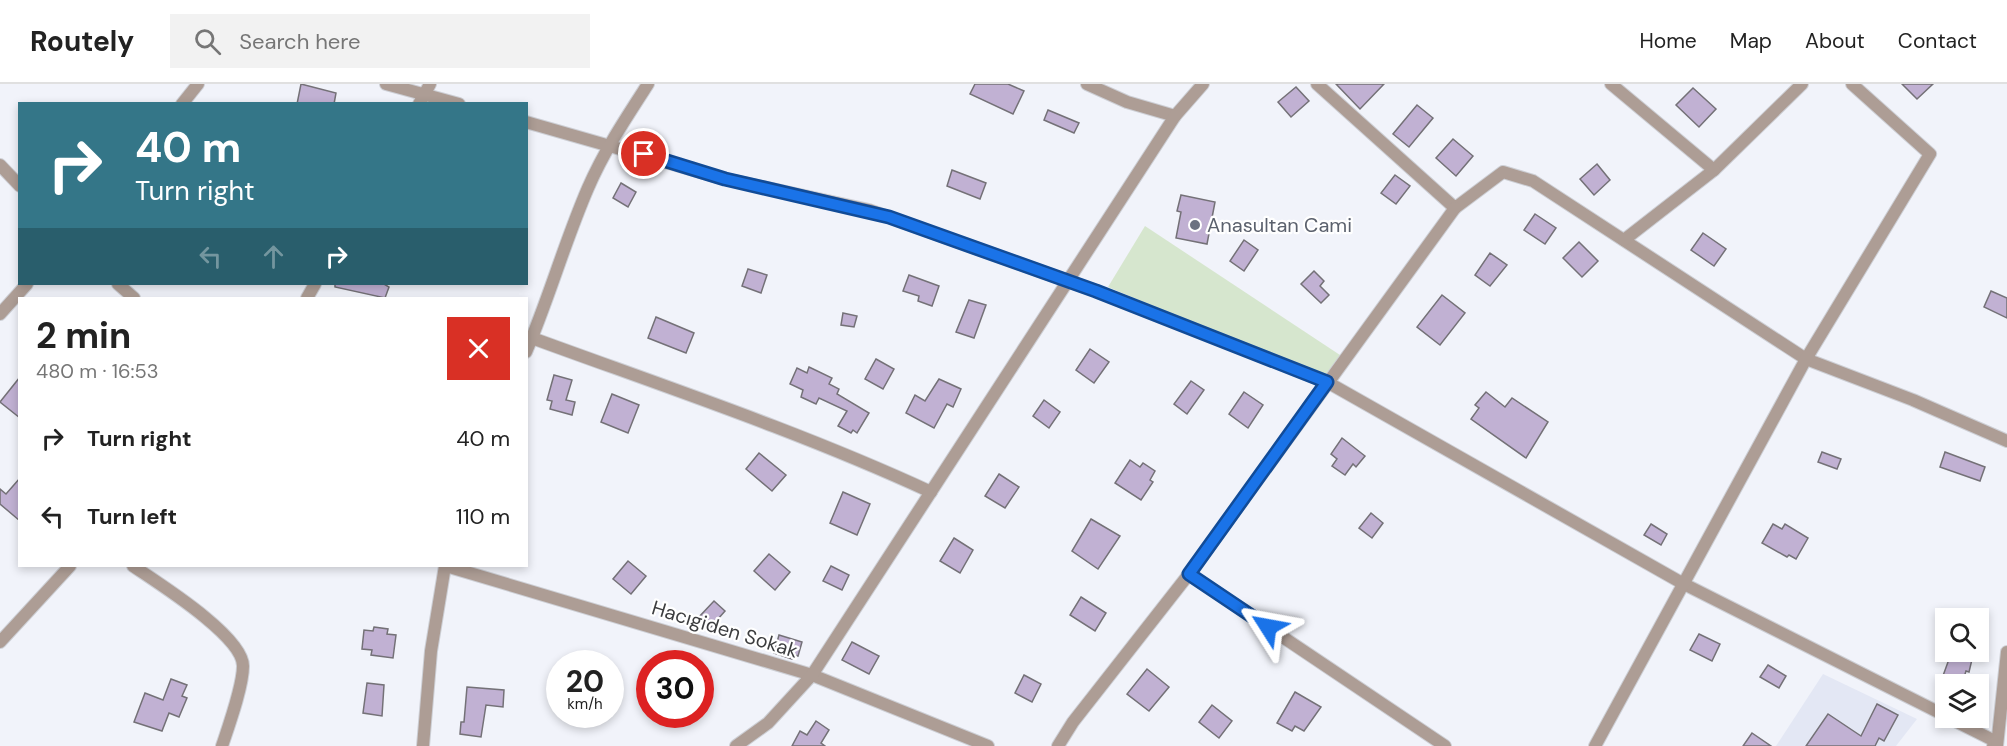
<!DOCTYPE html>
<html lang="en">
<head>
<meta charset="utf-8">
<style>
  body { margin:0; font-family:"DM Sans",sans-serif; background:#f2f2f2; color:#222; height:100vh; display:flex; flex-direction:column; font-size:22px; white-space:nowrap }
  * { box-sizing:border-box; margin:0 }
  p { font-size:20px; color:#767676 }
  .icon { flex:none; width:33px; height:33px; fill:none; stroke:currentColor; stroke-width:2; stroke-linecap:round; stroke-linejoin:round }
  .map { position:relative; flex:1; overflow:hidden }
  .panel { position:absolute; left:18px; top:213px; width:510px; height:270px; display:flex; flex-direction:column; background:#fff; border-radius:0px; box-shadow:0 3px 9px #0003 }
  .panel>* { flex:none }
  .hud { position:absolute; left:18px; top:18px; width:510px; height:183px; border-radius:0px; box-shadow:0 3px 9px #0003; background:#347688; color:#fff; overflow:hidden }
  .buttons { position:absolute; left:1935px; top:524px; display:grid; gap:12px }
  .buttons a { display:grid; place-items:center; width:54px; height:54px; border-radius:0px; background:#fff; box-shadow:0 3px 9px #0003; font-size:30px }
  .speed { position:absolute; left:546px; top:566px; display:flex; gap:12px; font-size:30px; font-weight:700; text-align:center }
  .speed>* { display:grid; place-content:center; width:78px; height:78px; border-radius:50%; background:#fff; box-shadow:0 3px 9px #0003; line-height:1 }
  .speed small { font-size:15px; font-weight:400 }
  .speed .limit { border:9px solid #d22; background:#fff; color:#111 }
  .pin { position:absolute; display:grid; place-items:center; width:51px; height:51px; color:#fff; margin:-26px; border:3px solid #fff; border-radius:50%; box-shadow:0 2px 6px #0007 }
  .me { position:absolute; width:66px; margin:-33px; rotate:304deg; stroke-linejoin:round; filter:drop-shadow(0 0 4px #0008) }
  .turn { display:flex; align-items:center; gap:21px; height:126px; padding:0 18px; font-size:27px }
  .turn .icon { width:78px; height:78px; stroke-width:2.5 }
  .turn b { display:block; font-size:42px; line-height:51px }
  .lanes { display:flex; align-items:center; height:57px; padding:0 18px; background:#0003; justify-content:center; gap:30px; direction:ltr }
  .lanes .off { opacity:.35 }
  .round { display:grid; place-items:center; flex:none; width:63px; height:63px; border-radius:0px; background:#f2f2f2 }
  .overview { display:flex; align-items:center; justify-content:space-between; height:102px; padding:0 18px }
  h1 { font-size:36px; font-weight:700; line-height:45px }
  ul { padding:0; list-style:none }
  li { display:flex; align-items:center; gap:18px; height:78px; padding:0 18px }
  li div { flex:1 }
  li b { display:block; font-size:22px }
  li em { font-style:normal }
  header { display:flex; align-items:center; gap:36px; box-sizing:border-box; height:84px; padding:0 30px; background:#fff; border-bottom:2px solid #e0e0e0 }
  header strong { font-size:28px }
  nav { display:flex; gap:33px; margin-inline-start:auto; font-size:21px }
  .search { width:420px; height:54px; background:#f2f2f2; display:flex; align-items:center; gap:15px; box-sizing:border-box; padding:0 21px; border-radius:0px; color:#767676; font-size:22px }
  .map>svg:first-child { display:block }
  .built { fill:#e3e7f4 }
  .green { fill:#d6e6ce }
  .building { fill:#c1b1d3; stroke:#747177; stroke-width:1.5 }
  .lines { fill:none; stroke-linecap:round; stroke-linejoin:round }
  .minor-casing { stroke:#cdcfd5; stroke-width:14 }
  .tertiary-casing { stroke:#cdcfd5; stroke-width:14 }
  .minor { stroke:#ad9d95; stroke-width:12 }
  .tertiary { stroke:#ad9d95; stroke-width:12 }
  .route-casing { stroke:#114b97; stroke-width:15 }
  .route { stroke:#1a73e8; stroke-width:10 }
  .worship-dot { fill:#6b7280; stroke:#fff; stroke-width:2 }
  .labels { text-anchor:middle; stroke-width:4.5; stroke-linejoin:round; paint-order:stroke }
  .worship-label { font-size:20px; fill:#5b616d; stroke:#fff; text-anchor:start }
  .street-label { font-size:20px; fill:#3c3d3f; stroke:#fff }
</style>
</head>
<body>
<header>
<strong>Routely</strong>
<div class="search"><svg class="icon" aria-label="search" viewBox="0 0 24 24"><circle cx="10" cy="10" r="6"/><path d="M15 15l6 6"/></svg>Search here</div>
<nav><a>Home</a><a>Map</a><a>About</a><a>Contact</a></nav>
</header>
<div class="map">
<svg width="2007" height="662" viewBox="0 0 2007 662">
  <rect width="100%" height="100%" fill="#f1f3fa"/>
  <polygon class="built" points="1823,590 1917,635 1896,662 1776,662"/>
  <polygon class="green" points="1145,142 1343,273 1330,290 1321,293 1108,203"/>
  <g class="building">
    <polygon points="301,0 336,9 334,20 297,20"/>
    <polygon points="975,0 1008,0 1024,7 1013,30 970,10"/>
    <polygon points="1336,0 1384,0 1360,25"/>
    <polygon points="1902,0 1933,0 1917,15"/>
    <polygon points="1296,3 1309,17 1291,33 1278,18"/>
    <polygon points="1693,4 1716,25 1699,43 1676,21"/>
    <polygon points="1417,21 1433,34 1409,63 1393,50"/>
    <polygon points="1048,26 1079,39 1074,49 1044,36"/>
    <polygon points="1453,55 1473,72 1456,92 1436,74"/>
    <polygon points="1597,80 1610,96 1594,111 1580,95"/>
    <polygon points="952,86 986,99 980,115 947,102"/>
    <polygon points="1395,91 1410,102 1396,120 1381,109"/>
    <polygon points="621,99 636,108 628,123 613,114"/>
    <polygon points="1181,111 1215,118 1207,160 1176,154 1181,128 1177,127"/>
    <polygon points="1535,130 1556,144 1545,160 1524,146"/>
    <polygon points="1703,149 1726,165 1714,182 1691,166"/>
    <polygon points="1244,156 1258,166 1244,187 1230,177"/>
    <polygon points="1579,158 1598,177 1582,193 1563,174"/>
    <polygon points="1490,169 1507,181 1490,202 1475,191"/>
    <polygon points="748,185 767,191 761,209 742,202"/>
    <polygon points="1314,187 1324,197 1320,202 1329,211 1321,219 1301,200"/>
    <polygon points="909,191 939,202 932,222 918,217 919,212 903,207"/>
    <polygon points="335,200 384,200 389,203 385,214 335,203"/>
    <polygon points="1991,207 2007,214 2007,234 1984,223"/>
    <polygon points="1442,211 1465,229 1440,261 1417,243"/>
    <polygon points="969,216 986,221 974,254 956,248"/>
    <polygon points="843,229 857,232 854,243 841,241"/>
    <polygon points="656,233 694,249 686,269 648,254"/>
    <polygon points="1090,265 1109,278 1094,299 1076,286"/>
    <polygon points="876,275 894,285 883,305 865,295"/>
    <polygon points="809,283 832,294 829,300 839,305 837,310 869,329 857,349 853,346 851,349 838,342 847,327 819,314 816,320 801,313 803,306 790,300 797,284 807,289"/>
    <polygon points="554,291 572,296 566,316 575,318 572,331 550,325 552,317 547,316"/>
    <polygon points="20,293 20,334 0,318"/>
    <polygon points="939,295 961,305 953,323 947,320 934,344 906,329 915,311 925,317"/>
    <polygon points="1191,297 1204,306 1187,330 1174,320"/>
    <polygon points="1244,308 1263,321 1248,344 1229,330"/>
    <polygon points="1486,308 1505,323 1512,314 1548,338 1526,374 1471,335 1479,324 1475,321"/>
    <polygon points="612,310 639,321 628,349 601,338"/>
    <polygon points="1044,316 1060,328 1049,344 1033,332"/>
    <polygon points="1342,354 1365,372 1356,383 1353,380 1345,391 1332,382 1337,375 1331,370"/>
    <polygon points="1822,368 1841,375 1837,385 1818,378"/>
    <polygon points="1945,368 1985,383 1980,397 1940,383"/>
    <polygon points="759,369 786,391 772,407 746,385"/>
    <polygon points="1130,376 1140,383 1143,379 1155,387 1150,396 1153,398 1141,416 1115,399"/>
    <polygon points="999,390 1019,403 1005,424 985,412"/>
    <polygon points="20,394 20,437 0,420 0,405 6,410"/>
    <polygon points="843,408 870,420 857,451 830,439"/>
    <polygon points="1371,429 1383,439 1372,454 1359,444"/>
    <polygon points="1091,435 1120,452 1098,485 1072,467"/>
    <polygon points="1651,440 1667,450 1661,461 1644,451"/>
    <polygon points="1773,440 1782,445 1785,440 1808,454 1796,475 1789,471 1787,473 1762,459"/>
    <polygon points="954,454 973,466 960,489 940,477"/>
    <polygon points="769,470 790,488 775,506 754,487"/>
    <polygon points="628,477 646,492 631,510 613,495"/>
    <polygon points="831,482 849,491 842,506 823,497"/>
    <polygon points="1081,513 1106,529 1095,547 1070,531"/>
    <polygon points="714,517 725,527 710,544 698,534"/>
    <polygon points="374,543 388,545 387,550 396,551 393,574 371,571 372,566 362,565 364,546 373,547"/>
    <polygon points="1699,550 1720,560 1712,577 1690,566"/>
    <polygon points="779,551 802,558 798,572 794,571 792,575 774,569"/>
    <polygon points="852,558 879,572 869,590 842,576"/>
    <polygon points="1952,567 1974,567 1969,588 1966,587 1962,600 1940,600"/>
    <polygon points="1768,581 1786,592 1779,604 1760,593"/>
    <polygon points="1147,585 1169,603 1149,627 1127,610"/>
    <polygon points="1024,591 1041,600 1032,618 1015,609"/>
    <polygon points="171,595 187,601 182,612 187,614 179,633 169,629 162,647 134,638 145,609 163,616"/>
    <polygon points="367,599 384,601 382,632 363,629"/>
    <polygon points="467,603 504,606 503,623 486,621 481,653 460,650 461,638 464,638"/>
    <polygon points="1295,608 1321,623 1304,647 1295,642 1292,647 1277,639"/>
    <polygon points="1877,620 1898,631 1884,657 1879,654 1875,662 1806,662 1828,630 1861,652"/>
    <polygon points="1212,621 1232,637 1219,654 1199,638"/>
    <polygon points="816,637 829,646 821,659 825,662 792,662 800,647 807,651"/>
    <polygon points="1752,649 1771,662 1743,662"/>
  </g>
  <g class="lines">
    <g class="minor-casing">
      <g id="minor">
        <polyline points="386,0 459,20"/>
        <polyline points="1087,0 1127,18 1175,32"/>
        <polyline points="1317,0 1455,124 1503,88 1533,97 1806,275 1913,316 2007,357"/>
        <polyline points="1611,0 1714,86 1802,0"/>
        <polyline points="182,20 198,0"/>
        <polyline points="419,20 430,0"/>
        <polyline points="526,38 725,95 869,126 1096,207 1327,298 1682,499 1946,632"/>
        <polyline points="0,81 20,102"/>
        <polyline points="1624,156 1714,86"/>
        <polyline points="118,200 134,214"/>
        <polyline points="307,214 315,200"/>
        <polyline points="0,230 27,200"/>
        <path d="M532 254C666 303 801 348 931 408"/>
        <path d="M526 268C549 214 565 157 588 104 604 67 626 34 648 0"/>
        <path d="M133 482C158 499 243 552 243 582 243 602 229 641 222 662"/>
        <polyline points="446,482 812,591 988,662"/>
        <polyline points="0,558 70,482"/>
        <polyline points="1947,633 1997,658 1993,662"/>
        <polyline points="423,662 431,567 445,482"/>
        <polyline points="736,662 768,639 812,591 1175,32 1203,0"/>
        <polyline points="1058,662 1073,638 1189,490"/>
        <polyline points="1445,662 1189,490 1455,124"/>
        <polyline points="1595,662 1806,275 1930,70 1852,0"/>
      </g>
    </g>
    <g class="tertiary-casing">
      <polyline id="tertiary" points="1997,662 2007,568"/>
    </g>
    <use href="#minor" class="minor"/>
    <use href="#tertiary" class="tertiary"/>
  </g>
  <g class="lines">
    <g class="route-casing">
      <polyline id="route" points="644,70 725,95 889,133 1096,207 1327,298 1189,490 1268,543"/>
    </g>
    <use href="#route" class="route"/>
  </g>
  <circle class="worship-dot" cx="1195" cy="141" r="6"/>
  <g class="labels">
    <g class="worship-label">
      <text x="1207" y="148">Anasultan Cami</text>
    </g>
    <g class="street-label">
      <text transform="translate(725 545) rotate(17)" y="7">Hacıgiden Sokak</text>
    </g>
  </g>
</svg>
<div class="buttons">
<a><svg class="icon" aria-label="search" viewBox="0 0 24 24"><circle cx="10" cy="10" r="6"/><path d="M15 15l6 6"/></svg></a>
<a><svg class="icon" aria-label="layers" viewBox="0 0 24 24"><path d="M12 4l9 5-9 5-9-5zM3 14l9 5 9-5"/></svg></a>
</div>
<div class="speed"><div>20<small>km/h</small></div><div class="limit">30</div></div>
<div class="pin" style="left:644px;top:70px;background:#d93025"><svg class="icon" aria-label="arrive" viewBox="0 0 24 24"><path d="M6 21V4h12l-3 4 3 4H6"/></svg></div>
<svg class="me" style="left:1268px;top:543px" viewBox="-20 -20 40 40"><path d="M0-17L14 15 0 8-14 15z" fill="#1a73e8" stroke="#fff" stroke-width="4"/></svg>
<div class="hud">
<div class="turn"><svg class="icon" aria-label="right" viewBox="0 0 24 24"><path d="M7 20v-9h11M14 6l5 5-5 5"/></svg><div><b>40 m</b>Turn right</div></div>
<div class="lanes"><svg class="icon off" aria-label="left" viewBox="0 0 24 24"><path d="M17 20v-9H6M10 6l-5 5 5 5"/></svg><svg class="icon off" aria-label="ahead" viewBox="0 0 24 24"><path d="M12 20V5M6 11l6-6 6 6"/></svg><svg class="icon" aria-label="right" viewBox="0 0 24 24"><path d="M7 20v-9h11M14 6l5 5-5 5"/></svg></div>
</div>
<section class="panel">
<div class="overview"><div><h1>2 min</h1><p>480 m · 16:53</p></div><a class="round" style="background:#d93025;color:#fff"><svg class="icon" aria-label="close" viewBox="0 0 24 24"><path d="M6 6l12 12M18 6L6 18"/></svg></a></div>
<ul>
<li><svg class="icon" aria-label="right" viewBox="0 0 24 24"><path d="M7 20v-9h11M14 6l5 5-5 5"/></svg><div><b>Turn right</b></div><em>40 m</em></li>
<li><svg class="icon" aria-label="left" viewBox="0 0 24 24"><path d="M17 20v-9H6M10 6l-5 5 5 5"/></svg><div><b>Turn left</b></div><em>110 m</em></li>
</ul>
</section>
</div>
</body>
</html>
